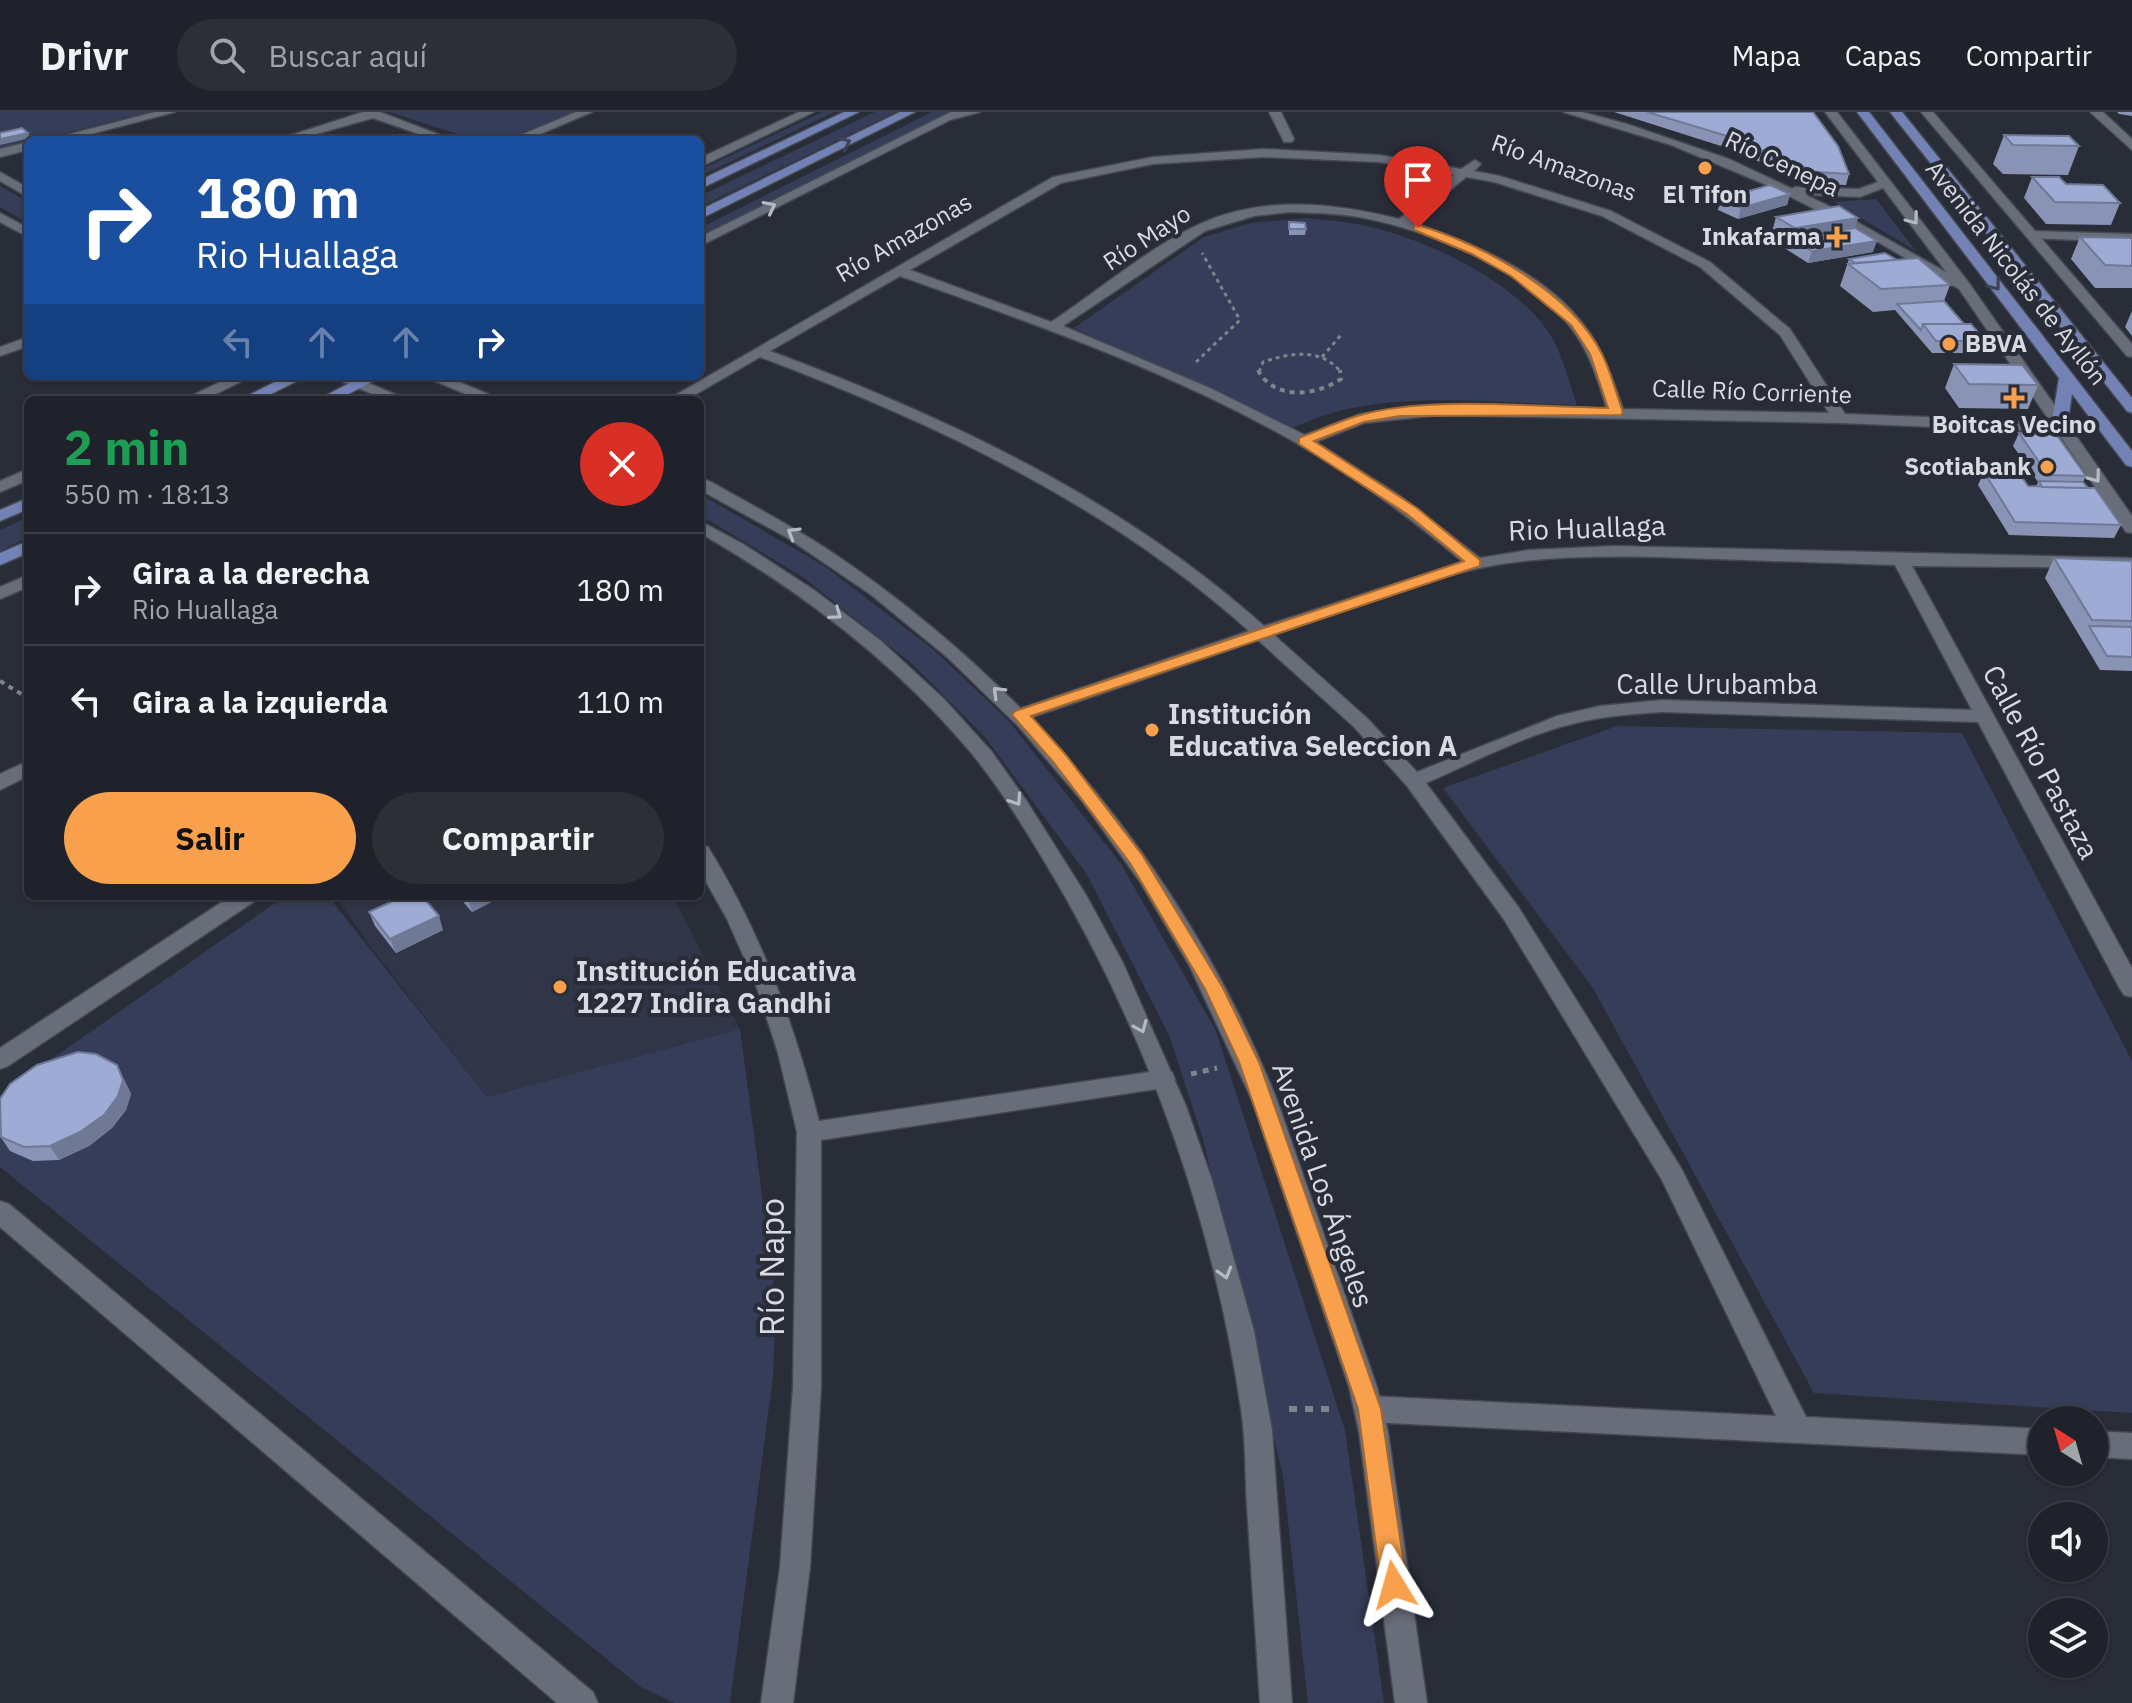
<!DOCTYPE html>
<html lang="es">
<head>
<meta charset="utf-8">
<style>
  body { margin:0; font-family:"IBM Plex Sans",sans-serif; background:#2c2f36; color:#f1f3f6; height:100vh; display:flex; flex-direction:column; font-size:30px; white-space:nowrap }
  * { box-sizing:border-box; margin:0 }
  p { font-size:26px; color:#a1a4a8 }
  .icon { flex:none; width:44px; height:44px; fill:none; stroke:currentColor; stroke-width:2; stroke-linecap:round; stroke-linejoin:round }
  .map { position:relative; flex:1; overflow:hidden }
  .side { position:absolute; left:24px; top:284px; width:680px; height:504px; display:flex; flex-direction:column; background:#1f222a; border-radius:12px; box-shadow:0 2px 6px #0004,0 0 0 2px #3c3f47 }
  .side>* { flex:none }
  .banner { position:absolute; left:24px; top:24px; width:680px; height:244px; border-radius:12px; box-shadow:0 2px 6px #0004,0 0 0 2px #3c3f47; background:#1a4fa0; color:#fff; overflow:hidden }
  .needle { width:52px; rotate:323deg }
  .controls { position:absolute; left:2028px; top:1294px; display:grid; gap:16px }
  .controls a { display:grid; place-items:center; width:80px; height:80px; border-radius:50%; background:#1f222a; box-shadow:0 2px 6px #0004,0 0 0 2px #3c3f47; font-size:40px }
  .pin { position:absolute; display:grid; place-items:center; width:68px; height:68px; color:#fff; margin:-82px -34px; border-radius:50% 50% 50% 0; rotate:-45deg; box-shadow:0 0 8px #0007 }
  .pin .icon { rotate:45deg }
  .me { position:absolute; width:88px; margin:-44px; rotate:352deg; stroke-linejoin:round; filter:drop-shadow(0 0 6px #0008) }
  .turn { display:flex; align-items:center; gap:28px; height:168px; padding:0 40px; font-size:36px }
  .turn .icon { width:104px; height:104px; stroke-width:2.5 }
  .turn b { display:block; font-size:56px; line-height:68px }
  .lanes { display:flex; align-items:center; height:76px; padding:0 40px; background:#0003; justify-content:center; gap:40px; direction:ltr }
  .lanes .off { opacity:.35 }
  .round { display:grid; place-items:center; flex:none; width:84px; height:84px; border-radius:42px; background:#2c2f36 }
  .headline { display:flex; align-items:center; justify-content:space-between; height:136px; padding:0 40px }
  h1 { font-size:48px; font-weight:700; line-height:60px; color:#1e9e55 }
  .button { display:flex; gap:16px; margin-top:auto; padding:16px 40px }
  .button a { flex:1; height:92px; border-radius:48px; background:#f9a04c; color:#111; font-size:32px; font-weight:700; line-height:92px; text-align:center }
  .button a+a { background:#2c2f36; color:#f1f3f6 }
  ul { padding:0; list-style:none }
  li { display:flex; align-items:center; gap:24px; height:112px; padding:0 40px; border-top:2px solid #3c3f47 }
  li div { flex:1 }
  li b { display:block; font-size:30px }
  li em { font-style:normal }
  header { display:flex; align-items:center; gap:48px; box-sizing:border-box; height:112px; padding:0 40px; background:#1f222a; border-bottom:2px solid #3c3f47 }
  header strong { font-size:38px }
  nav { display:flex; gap:44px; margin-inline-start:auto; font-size:28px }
  .search { width:560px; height:72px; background:#2c2f36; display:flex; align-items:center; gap:20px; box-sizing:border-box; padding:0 28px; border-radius:44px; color:#a1a4a8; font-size:30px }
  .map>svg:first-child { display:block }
  .built { fill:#303647 }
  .green { fill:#353d58 }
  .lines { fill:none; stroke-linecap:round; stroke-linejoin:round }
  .minor-casing { stroke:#454852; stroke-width:3 }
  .tertiary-casing { stroke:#454852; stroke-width:3 }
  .primary-casing { stroke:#454852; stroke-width:3 }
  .path-far3 { stroke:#7f838c; stroke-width:3; stroke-dasharray:4 4; stroke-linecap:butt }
  .path-far2 { stroke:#7f838c; stroke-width:4; stroke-dasharray:5 5; stroke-linecap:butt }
  .path-far1 { stroke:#7f838c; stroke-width:5; stroke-dasharray:6 6; stroke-linecap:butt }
  .path { stroke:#7f838c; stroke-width:6; stroke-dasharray:8 8; stroke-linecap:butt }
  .minor { fill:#686d7a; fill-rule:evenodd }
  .tertiary { fill:#686d7a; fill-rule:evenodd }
  .primary { fill:#7382b5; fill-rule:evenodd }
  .wall { fill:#8893b6 }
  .shaded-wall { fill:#6f7894 }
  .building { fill:#9eabd4; stroke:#6f7894; stroke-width:2 }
  .oneway { stroke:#3c4257 }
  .oneway2 { stroke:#b6bac3 }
  .route { fill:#f9a04c; stroke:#a26831; stroke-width:2 }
  .poi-dot { fill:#f9a04c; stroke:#292d38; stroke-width:3 }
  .labels { text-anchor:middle; stroke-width:8; stroke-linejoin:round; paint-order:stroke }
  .far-street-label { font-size:24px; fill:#d8dbe2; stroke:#292d38 }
  .far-poi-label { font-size:24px; font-weight:bold; fill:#d8dbe2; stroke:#292d38 }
  .street-label { font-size:28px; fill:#d8dbe2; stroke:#292d38 }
  .poi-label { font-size:28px; font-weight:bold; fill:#d8dbe2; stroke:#292d38; text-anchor:start }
  .near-street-label { font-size:34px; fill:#d8dbe2; stroke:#292d38 }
</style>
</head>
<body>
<header>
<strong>Drivr</strong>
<div class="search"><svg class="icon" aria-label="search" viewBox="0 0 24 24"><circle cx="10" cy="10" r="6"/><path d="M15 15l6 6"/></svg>Buscar aquí</div>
<nav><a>Mapa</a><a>Capas</a><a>Compartir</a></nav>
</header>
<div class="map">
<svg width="2132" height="1591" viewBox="0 0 2132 1591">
  <rect width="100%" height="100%" fill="#292d38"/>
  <polygon class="built" points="336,784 673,784 740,917 487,985 369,833"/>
  <g class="green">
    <polygon points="0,0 150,0 0,37"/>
    <polygon points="389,0 574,0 503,28 476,28"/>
    <polygon points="822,0 835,0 700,64 700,58"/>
    <polygon points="875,0 896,0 700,95 700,84"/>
    <polygon points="932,0 948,0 700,125 700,116"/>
    <polygon points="0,74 28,90 28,111 0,95"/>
    <polygon points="1876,87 1916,139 1834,90"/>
    <path d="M1306 106C1324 108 1343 109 1362 113 1423 125 1523 172 1554 229 1564 249 1570 273 1577 293 1501 291 1418 281 1343 298 1325 302 1308 310 1291 316L1074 216 1204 125 1251 111Z"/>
    <polygon points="700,382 826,455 935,539 1009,609 1121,752 1216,919 1345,1318 1384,1591 1308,1591 1283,1364 1203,1027 1169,923 1086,761 984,624 911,551 804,466 700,403"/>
    <polygon points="28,405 28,425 0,439 0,418"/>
    <polygon points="1617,614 1962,621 2132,949 2132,1301 1814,1281 1593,876 1443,676"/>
    <polygon points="285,784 328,784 487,985 740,917 776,1189 773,1265 730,1591 674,1591 641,1575 0,1055 0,983"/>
  </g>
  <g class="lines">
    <g class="minor-casing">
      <g id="minor">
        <polygon points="155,0 175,0 68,28 47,28"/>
        <polygon points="363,0 380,0 453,28 436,28 373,6 295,28 276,28"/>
        <polygon points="576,0 592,0 526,28 509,28"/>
        <polygon points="957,0 980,0 950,8 944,5"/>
        <polygon points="1269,0 1281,0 1294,27 1292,30 1284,30"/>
        <polygon points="1563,0 1582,0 1627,12 1729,47 1825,92 1971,174 1959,177 1864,122 1769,74 1671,33"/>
        <polygon points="2090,0 2103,0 2132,27 2132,38"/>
        <polygon points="28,30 28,38 0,45 0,37"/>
        <path d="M1263 37 1379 43 1461 57 1475 48 1481 52 1474 59 1500 64 1611 99 1710 150 1790 217 1845 302 2059 310 2067 315 2059 320 1840 311 1439 303 1364 311 1316 330 1397 382 1480 446 1529 438 1614 434 2132 446V456L1912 454 2132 856V885L2124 883 2120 877 1978 610 1662 600C1633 602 1604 604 1576 611 1524 623 1475 650 1426 671L1519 796 1681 1056 1806 1305 2042 1317V1343L1369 1310 1359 1306 1355 1297 1359 1288 1369 1284 1776 1304 1662 1068 1503 806 1407 674 1354 615 1258 528 1027 607H1013L1010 603 1013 599 1249 519C1109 393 935 311 760 245L686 288H667L1053 65 1153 45ZM1263 45 1379 50 1454 63 1399 107C1335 91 1263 83 1200 112 1152 133 1097 180 1051 210L910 158 1061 71 1153 52ZM1466 65 1494 70 1602 104 1700 155 1780 223 1829 301 1623 297C1614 272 1606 246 1591 223 1553 164 1476 132 1411 110ZM1290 100C1315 101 1339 101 1364 106 1432 119 1537 163 1576 223 1591 245 1599 272 1607 297L1439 293 1361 302 1305 323 1210 276 1063 214 1205 119 1254 104ZM900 164C1043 215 1190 266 1320 345 1371 376 1417 412 1463 450L1264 514C1122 387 947 305 770 239ZM1657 445 1895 453 1972 598 1662 588 1600 594 1557 604 1417 660 1368 607 1274 523C1343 499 1413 469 1485 455 1541 444 1599 444 1657 445Z"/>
        <polygon points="2033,119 2132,122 2132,130 2028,126 2028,120"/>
        <polygon points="28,225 28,234 0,244 0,235"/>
        <polygon points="28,649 28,664 0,678 0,662"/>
        <path d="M700 733 708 735C761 821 794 911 819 1009L1163 958 1172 960 1175 967 1172 974 1163 976 821 1028V1275L810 1455 793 1591H761L780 1455 793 1275 797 1020 778 941 755 870 727 807 700 759Z"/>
        <polygon points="231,784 258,784 255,789 8,954 0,957 0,936"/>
        <polygon points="0,1089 9,1092 593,1580 598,1591 557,1591 0,1115"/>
        <polygon points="2094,1319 2132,1321 2132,1347 2094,1345"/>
      </g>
    </g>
    <g class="tertiary-casing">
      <g id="tertiary">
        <polygon points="799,0 814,0 700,55 700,46"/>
        <polygon points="951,0 966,0 700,134 700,125"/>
        <polygon points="1825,0 1837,0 1969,171 2132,404 2132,421 2126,420 1959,177 1883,76 1860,85 1791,82 1789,79 1795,75 1859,77 1878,70"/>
        <polygon points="1921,0 1933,0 2132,232 2132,245 2127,244"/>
        <polygon points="0,60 28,76 28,85 0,69"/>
        <polygon points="0,101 28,116 28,125 0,110"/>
        <polygon points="232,264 252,264 204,288 183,288"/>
        <polygon points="329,264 351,264 409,288 387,288"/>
        <polygon points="423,264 445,264 502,288 480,288"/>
        <polygon points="28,357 28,368 0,380 0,369"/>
        <path d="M700 366C713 369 726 379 738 385 768 402 798 418 827 437 1030 572 1186 761 1277 988L1377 1275 1388 1320 1427 1591H1395L1359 1320 1349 1275 1252 988 1189 853 1140 770 1082 689 1018 614 947 545 870 482 786 425 700 378Z"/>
        <path d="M700 409 743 432 814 478 881 529 944 587 992 640 1026 688 1086 783 1123 851 1186 994 1212 1068 1254 1219 1272 1318 1292 1591H1260C1256 1525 1251 1459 1247 1393 1245 1361 1246 1329 1241 1297 1213 1105 1144 913 1043 747 1018 706 993 665 961 629 887 544 797 477 700 421Z"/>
        <polygon points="28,463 28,475 0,487 0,475"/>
      </g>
    </g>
    <g class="primary-casing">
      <g id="primary">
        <polygon points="844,0 859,0 700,77 700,68"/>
        <polygon points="900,0 915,0 700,107 700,98"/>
        <polygon points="1857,0 1869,0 2132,339 2132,355 2126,353 2072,282 2067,315 2059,320 2053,318 2051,315 2059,266"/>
        <polygon points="1890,0 1902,0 2132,286 2132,301 2127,299"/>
        <polygon points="287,264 307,264 259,288 239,288"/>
        <polygon points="363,264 383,264 337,288 317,288"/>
        <polygon points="28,386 28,397 0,409 0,398"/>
        <polygon points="28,429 28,441 0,453 0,441"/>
      </g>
    </g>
    <g class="path-far3">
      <polyline points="1322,245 1341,223"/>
      <polyline points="1196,250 1240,208 1202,141"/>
      <path d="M1259 260 1263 250C1290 241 1320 235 1341 260"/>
    </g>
    <g class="path-far2">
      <path d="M1258 258C1274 289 1316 284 1341 267L1340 258"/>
      <polyline points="0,569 28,586"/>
    </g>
    <polyline class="path-far1" points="1191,962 1217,956"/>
    <polyline class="path" points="1289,1297 1335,1297"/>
    <use href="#minor" class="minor"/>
    <use href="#tertiary" class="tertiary"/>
    <use href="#primary" class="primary"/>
  </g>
  <g class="wall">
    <polygon points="1614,0 1813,0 1849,62 1846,73 1813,72 1724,35"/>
    <polygon points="2117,0 2132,0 2132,4 2119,2"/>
    <polygon points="2004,23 2079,34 2068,63 2003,62 1993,52"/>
    <polygon points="2032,65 2066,72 2120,91 2111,113 2046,112 2024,86"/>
    <polygon points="1790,82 1787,93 1738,107 1718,98 1720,87"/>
    <polygon points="1776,105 1855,116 1873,140 1808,151 1770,127"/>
    <polygon points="1289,110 1306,117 1305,123 1289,123"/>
    <polygon points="2080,125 2132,126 2132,176 2095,176 2071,147"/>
    <polygon points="1849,147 1897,148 1950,173 1944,189 1964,212 1986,229 1981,241 1932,241 1895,198 1873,200 1840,174"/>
    <polygon points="2132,199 2132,224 2125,215"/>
    <polygon points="1954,252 2038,273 2028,297 1959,296 1945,276"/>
    <polygon points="2019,321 2086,364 2083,370 2088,376 2121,413 2114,426 2009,423 1978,373 1984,360 2028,374 2036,375 2038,370 2013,334"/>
    <polygon points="2054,446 2132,449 2132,559 2100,558 2045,466"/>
    <polygon points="458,784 503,784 472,800"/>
    <polygon points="369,800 443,818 396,841 375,814"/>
    <polygon points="117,953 131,982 126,998 112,1016 89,1034 59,1048 33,1049 10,1039 0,1024"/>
  </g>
  <g class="shaded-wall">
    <polygon points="28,21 30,26 0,33 0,27"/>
    <polygon points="1790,82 1787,93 1738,107 1741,96"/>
    <polygon points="1858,106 1851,128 1792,127 1795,116"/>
    <polygon points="1877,129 1873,140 1808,151 1812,139"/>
    <polygon points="467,784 503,784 472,800"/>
    <polygon points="439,804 443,818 396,841 390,827"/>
    <polygon points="117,953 131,982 126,998 112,1016 89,1034 59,1048 50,1034"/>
  </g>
  <g class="building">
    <polygon points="1647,0 1813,0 1838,34 1849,62 1816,60 1727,24"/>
    <polygon points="22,16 28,21 0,27 0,21"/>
    <polygon points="2004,23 2069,24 2079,34 2013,33"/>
    <polygon points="2032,65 2059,65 2066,72 2103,73 2120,91 2055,90"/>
    <polygon points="1770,73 1790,82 1741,96 1720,87"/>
    <polygon points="1839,94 1858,106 1795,116 1776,105"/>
    <polygon points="1289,110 1305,111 1306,117 1289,117"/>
    <polygon points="1855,116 1877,129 1812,139 1792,127"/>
    <polygon points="2080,125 2132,126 2132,154 2105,153"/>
    <polygon points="1885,141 1897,148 1855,151 1849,147"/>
    <polygon points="1918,146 1950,173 1881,177 1848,152"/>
    <polygon points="1944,189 1964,212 1923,212 1921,218 1897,192"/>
    <polygon points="1923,212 1971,212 1986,229 1936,229"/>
    <polygon points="1954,252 2022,253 2038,273 1969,272"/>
    <polygon points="2019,321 2056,322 2086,364 2048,363"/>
    <polygon points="1984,360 2019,361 2028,374 2095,376 2121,413 2015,410"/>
    <polygon points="2039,369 2083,370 2088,376 2042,375"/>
    <polygon points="2054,446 2132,449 2132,509 2092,508"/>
    <polygon points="2089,514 2132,515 2132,545 2107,544"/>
    <polygon points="404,784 422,784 439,804 390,827 369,800"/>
    <polygon points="78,940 96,942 117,953 123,968 118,984 104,1003 80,1020 50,1034 24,1035 1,1025 0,987 10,972 37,953"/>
  </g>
  <defs><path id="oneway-chevron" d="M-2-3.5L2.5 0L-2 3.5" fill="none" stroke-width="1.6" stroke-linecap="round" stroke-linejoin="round" transform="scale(2)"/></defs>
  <g class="oneway">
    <use href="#oneway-chevron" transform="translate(845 31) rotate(-26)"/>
    <use href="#oneway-chevron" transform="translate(1995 173) rotate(53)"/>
  </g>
  <g class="oneway2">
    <use href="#oneway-chevron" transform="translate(770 95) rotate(-27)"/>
    <use href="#oneway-chevron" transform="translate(1913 107) rotate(53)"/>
    <use href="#oneway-chevron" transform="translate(2095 365) rotate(54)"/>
    <use href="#oneway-chevron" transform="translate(793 421) rotate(-149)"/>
    <use href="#oneway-chevron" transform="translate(836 502) rotate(36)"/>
    <use href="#oneway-chevron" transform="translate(998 580) rotate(-135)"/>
    <use href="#oneway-chevron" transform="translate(1016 688) rotate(56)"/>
    <use href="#oneway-chevron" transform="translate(1141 915) rotate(67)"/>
    <use href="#oneway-chevron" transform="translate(1225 1161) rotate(74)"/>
  </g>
  <path class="route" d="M1418 113C1482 132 1571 180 1602 242 1611 260 1616 281 1623 300L1621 303 1400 304 1364 310 1314 329 1417 396 1480 448V454L1031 604 1066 643 1143 744 1223 876 1259 950 1381 1297 1407 1473 1403 1482 1394 1486 1385 1482 1381 1473 1358 1297 1239 950 1205 877 1130 751 1054 651 1012 603 1015 599 1464 449 1407 402 1299 332V326C1318 319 1337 310 1357 304 1423 283 1537 295 1608 296L1590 242 1571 213 1511 164 1472 142 1414 118V114Z"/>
  <g class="poi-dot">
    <circle cx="1705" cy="56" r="8"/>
    <path d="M1833 113h8v8h8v8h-8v8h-8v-8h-8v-8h8z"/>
    <circle cx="1949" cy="232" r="8"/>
    <path d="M2010 274h8v8h8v8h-8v8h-8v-8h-8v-8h8z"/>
    <circle cx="2047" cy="355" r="8"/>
    <circle cx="1152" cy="618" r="8"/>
    <circle cx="560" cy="875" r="8"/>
  </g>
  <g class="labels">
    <g class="far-street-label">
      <text transform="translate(1782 52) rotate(25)" y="8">Río Cenepa</text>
      <text transform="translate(1564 56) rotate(20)" y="8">Río Amazonas</text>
      <text transform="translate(904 126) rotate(-30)" y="8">Río Amazonas</text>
      <text transform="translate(1147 126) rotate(-33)" y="8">Río Mayo</text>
      <text transform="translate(2016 161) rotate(52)" y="8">Avenida Nicolás de Ayllón</text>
      <text transform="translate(1752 280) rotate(2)" y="8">Calle Río Corriente</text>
    </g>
    <g class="far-poi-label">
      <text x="1705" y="91">El Tifon</text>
      <text x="1821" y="133" text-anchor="end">Inkafarma</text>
      <text x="1965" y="240" text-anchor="start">BBVA</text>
      <text x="2014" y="321">Boitcas Vecino</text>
      <text x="2031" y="363" text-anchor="end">Scotiabank</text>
    </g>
    <g class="street-label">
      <text transform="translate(1587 416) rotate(-2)" y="10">Rio Huallaga</text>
      <text x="1717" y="582">Calle Urubamba</text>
      <text transform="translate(2041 650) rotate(62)" y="10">Calle Río Pastaza</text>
      <text transform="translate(1323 1073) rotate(71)" y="10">Avenida Los Ángeles</text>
    </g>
    <g class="poi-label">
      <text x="1168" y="612">Institución<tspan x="1168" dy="32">Educativa Seleccion A</tspan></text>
      <text x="576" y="869">Institución Educativa<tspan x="576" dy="32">1227 Indira Gandhi</tspan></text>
    </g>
    <g class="near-street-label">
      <text transform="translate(772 1155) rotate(-90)" y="12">Río Napo</text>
    </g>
  </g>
</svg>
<div class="controls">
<a><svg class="needle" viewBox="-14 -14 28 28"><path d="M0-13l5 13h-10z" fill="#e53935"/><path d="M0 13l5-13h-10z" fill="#a1a4a8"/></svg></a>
<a><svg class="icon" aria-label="sound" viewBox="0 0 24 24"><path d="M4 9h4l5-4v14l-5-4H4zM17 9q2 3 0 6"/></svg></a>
<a><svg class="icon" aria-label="layers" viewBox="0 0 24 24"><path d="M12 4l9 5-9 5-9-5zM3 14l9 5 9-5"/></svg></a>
</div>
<div class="pin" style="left:1418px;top:116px;background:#d93025"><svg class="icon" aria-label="arrive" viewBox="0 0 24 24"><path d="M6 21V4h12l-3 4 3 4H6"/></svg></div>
<svg class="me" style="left:1394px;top:1473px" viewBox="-20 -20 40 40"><path d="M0-17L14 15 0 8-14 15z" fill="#f9a04c" stroke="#fff" stroke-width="4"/></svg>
<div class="banner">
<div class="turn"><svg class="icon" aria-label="right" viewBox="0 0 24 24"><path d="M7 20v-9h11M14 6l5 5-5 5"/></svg><div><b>180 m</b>Rio Huallaga</div></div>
<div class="lanes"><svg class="icon off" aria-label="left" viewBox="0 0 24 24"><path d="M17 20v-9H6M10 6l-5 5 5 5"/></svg><svg class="icon off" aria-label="ahead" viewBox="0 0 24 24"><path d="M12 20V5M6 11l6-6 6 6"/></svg><svg class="icon off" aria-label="ahead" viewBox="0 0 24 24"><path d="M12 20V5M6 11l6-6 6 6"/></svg><svg class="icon" aria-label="right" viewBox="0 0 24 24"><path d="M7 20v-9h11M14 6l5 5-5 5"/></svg></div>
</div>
<section class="side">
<div class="headline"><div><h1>2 min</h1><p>550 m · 18:13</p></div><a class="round" style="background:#d93025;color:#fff"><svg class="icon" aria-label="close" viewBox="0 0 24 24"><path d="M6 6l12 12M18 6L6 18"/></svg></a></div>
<ul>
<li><svg class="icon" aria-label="right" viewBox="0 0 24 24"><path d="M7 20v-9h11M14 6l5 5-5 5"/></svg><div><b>Gira a la derecha</b><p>Rio Huallaga</p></div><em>180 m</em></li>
<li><svg class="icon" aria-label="left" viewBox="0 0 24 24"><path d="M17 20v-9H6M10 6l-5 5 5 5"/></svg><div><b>Gira a la izquierda</b></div><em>110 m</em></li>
</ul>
<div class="button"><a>Salir</a><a>Compartir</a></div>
</section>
</div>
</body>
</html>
